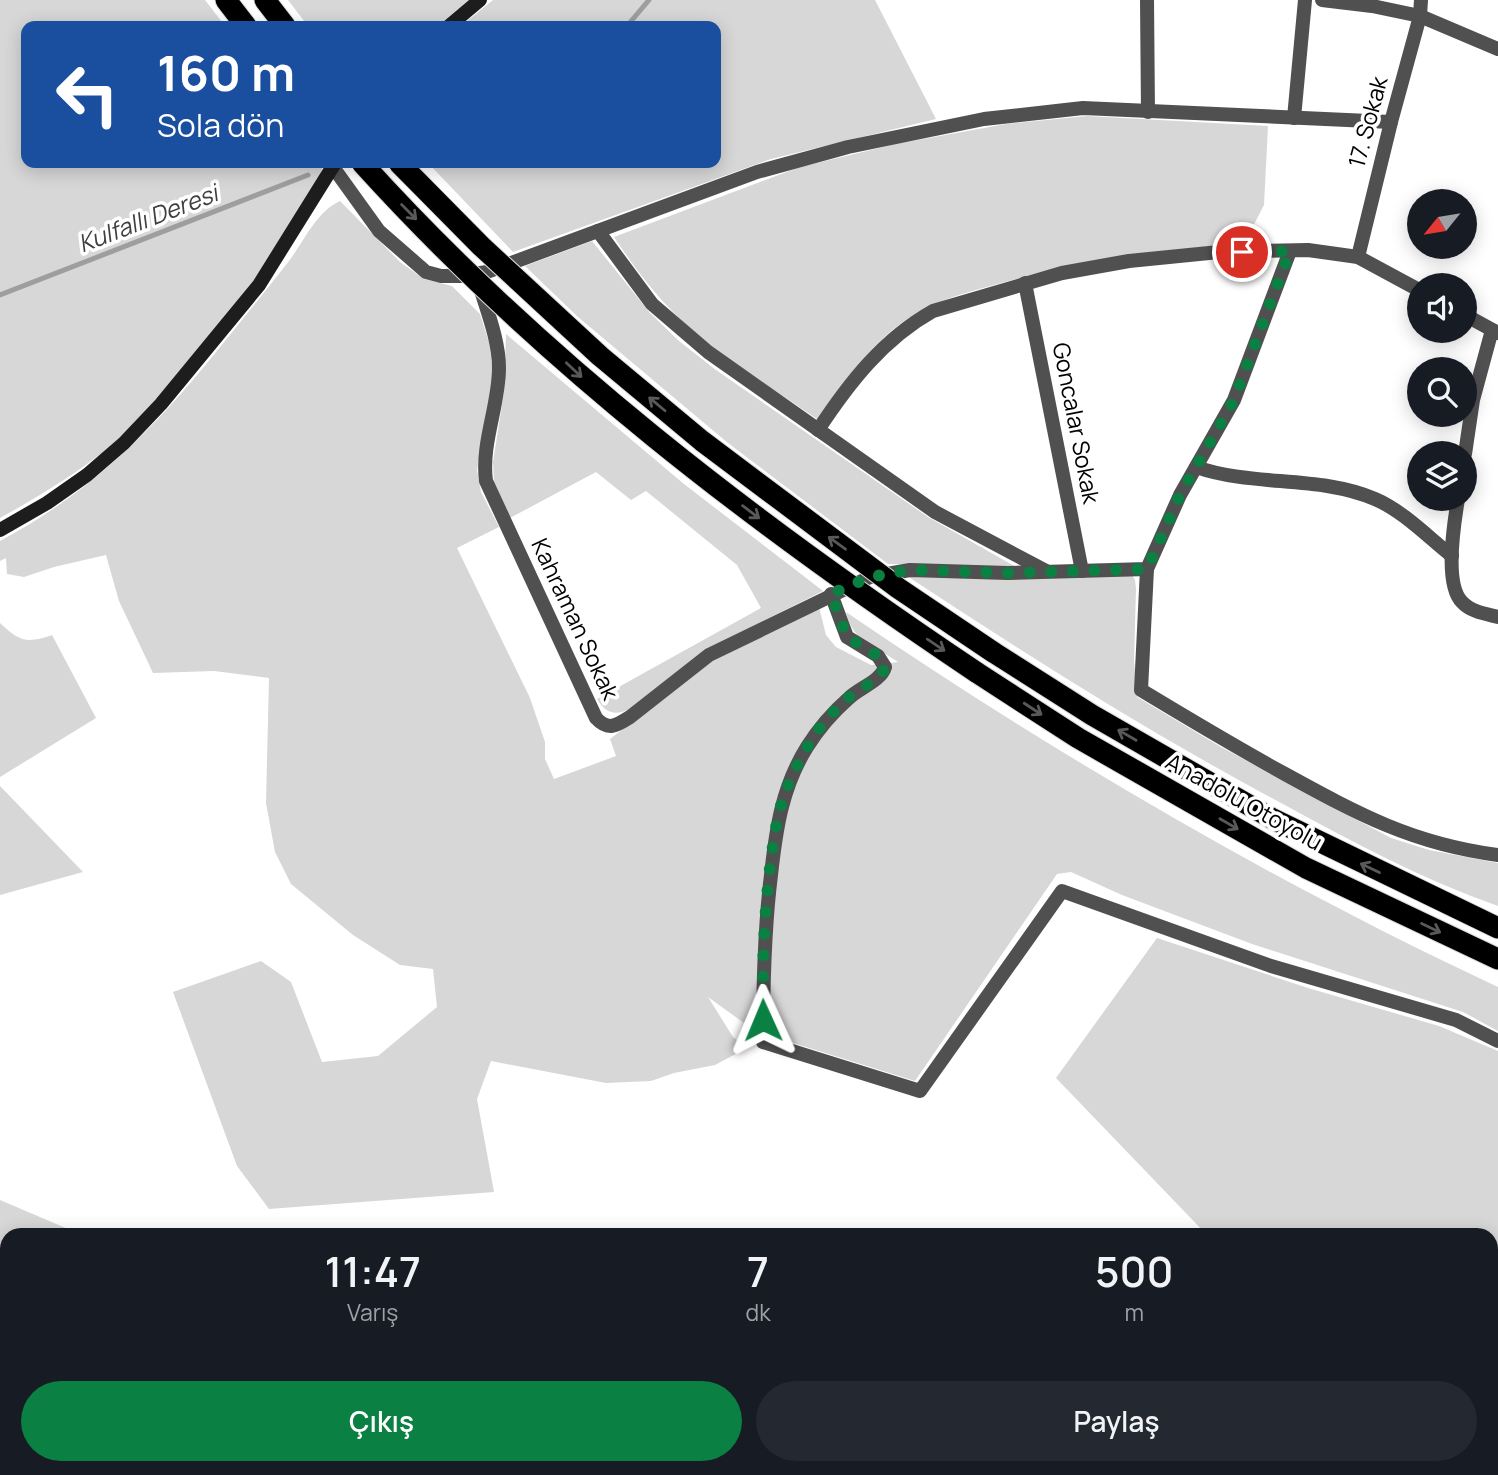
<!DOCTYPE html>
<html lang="tr">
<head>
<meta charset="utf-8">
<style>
  body { margin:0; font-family:Manrope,sans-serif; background:#242831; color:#f1f3f6; height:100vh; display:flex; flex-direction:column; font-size:26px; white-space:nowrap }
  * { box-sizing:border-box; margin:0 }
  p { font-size:23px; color:#9ea1a6 }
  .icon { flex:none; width:38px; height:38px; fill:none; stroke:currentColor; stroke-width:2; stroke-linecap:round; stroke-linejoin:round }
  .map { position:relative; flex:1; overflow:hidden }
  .drawer { position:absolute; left:0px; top:1228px; width:1498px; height:247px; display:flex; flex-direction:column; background:#171b24; border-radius:21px 21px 0 0; box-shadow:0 4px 18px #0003 }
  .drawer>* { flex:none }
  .top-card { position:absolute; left:21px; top:21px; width:700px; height:147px; border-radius:14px; box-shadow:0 4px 18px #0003; background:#1a4fa0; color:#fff; overflow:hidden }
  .needle { width:46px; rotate:240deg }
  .buttons { position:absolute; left:1407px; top:189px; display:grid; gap:14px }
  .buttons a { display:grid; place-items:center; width:70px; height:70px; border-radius:50%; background:#171b24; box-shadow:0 4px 18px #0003; font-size:35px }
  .pin { position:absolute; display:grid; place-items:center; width:60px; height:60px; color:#fff; margin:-30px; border:4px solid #fff; border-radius:50%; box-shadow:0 2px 7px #0007 }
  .me { position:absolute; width:77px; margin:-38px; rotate:359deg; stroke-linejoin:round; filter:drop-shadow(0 0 5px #0008) }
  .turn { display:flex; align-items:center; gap:24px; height:147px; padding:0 21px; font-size:32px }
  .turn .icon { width:91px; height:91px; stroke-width:2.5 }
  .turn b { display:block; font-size:49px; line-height:60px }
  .eta { display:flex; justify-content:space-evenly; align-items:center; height:119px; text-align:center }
  .eta b { font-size:42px; font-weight:600; line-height:49px }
  .button { display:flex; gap:14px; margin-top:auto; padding:14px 21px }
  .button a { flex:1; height:80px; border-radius:42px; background:#0b8043; color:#fff; font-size:28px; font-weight:600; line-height:80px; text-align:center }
  .button a+a { background:#242831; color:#f1f3f6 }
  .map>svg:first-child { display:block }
  .green { fill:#d7d7d7 }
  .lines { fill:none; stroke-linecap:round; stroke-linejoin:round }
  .stream { stroke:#9e9e9e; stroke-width:5 }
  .highway-casing { stroke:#dbdbdb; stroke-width:23 }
  .street { stroke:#505050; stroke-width:14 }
  .secondary { stroke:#1d1d1d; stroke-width:14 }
  .highway { stroke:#000; stroke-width:21 }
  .highway-bridge-casing { stroke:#dbdbdb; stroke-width:23; stroke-linecap:butt }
  .highway-bridge { stroke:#000; stroke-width:21 }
  .oneway { stroke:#595959 }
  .route { stroke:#0b8043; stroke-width:12; stroke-dasharray:0 21.6 }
  .labels { text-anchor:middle; stroke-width:7; stroke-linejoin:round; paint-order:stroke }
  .street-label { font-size:23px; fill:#000; stroke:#fff }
  .water-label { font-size:24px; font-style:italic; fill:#3f3f3f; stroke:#fff }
</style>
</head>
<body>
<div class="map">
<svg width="1498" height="1475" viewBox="0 0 1498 1475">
  <rect width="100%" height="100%" fill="#fff"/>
  <g class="green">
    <path d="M0 0H205L225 26H26V163H324C306 217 278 248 244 293 213 333 181 375 146 412 105 457 52 489 0 518Z"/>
    <polygon points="288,0 470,0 438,26 308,26"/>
    <polygon points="493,0 875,0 936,119 771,159 513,252 428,163 716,163 716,26 461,26"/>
    <path d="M1087 116 1268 126 1264 205 1245 242C1160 252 1076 261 994 285 972 291 949 297 928 307 880 330 847 377 817 419 771 387 713 353 674 313 651 290 632 264 614 237L800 167 896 144 1006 124Z"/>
    <path d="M340 201 400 262 424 279 452 286 480 314 490 346 493 377 477 470 481 492 499 527 457 548 530 698 545 742V759L554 779 616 756 610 739 719 655 819 607 826 635 836 647 871 665 898 662C874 645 854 644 846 612 1053 753 1271 881 1498 987V1031L1463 1012 1252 944 1122 895 1071 872 1057 874 915 1081 755 1031 708 997 733 1037 747 1048 715 1065 674 1073 651 1081 606 1083 491 1061 477 1099 494 1192 269 1209 237 1166 173 992 261 961 291 982 322 1062 378 1056 437 1007 433 969 400 965 353 935 291 884 275 852 266 803 269 678 214 671 153 673 119 601 106 555 54 567 24 577 7 574 6 558 0 561V541C88 494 149 434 212 357 238 325 264 293 289 261 304 241 317 211 340 201Z"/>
    <polygon points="592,241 650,313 679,341 716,370 928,517 1016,567 888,564 728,443 578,317 525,266"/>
    <path d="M506 334 684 484 823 591 735 635 630 709C615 716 605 713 597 699L761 608 737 565 646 491 631 500 596 472 510 518 494 482 493 462 504 392Z"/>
    <path d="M1132 575 1135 580 1136 589 1134 660 1137 697 1221 747 1391 838 1429 850 1498 863V906C1422 879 1354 843 1283 804 1153 735 1030 657 907 576Z"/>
    <path d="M0 623C19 641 26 644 52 635L96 718 0 777Z"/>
    <polygon points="0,786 83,872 0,895"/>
    <polygon points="1157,938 1308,988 1439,1026 1498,1051 1498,1475 871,1475 877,1468 1491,1468 1491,1236 1207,1235 1056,1078"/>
    <polygon points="0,1200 82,1235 7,1236 7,1468 479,1468 478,1475 0,1475"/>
  </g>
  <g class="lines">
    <g class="stream">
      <polyline points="627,26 649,0"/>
      <polyline points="0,295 308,175"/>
    </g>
    <g class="highway-casing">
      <g id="highway">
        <polyline points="226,0 246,26"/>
        <polyline points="265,0 285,26"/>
        <polyline points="993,652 1092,715 1273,819 1498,928"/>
        <polyline points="976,672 1078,738 1306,868 1498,959"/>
      </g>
    </g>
    <g class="street">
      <polyline points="1147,0 1148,112"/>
      <polyline points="1322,0 1372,6 1420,16 1498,49"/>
      <polyline points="1294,118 1305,0"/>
      <polyline points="333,167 379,231 426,272 441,276 460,276 487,272 757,172 848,147 984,119 1083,108 1391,122"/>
      <polyline points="598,231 652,304 708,352 935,512 1046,571"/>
      <polyline points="1358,257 1391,122 1420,16 1421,0"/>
      <polyline points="1025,283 1082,571"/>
      <path d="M479 284C487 311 499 340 499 368 499 406 481 443 486 481L596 718C608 731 616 726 630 717L709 655 870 577 910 570 1008 573 1147 569 1180 495 1234 400 1290 251"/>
      <polyline points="1465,315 1498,333"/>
      <path d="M818 430C849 383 883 339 933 311L1062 273 1129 261 1219 252 1308 250 1358 257 1419 290"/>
      <polyline points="1465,454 1473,400 1492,330"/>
      <path d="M1196 467C1253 487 1319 475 1375 499 1403 511 1428 537 1452 556"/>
      <path d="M1458 499C1454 523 1444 584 1462 602 1471 612 1486 614 1498 617"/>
      <path d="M1147 569 1141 690C1189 719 1236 747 1285 774 1358 814 1413 844 1498 855"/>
      <path d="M831 594 847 637 878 656 885 667C881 681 859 688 849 698 833 712 819 728 807 747 782 787 776 829 771 875 764 931 763 985 763 1042L920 1091 1062 891 1271 966 1456 1020 1498 1041"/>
    </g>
    <g class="secondary">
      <polyline points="449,26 480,0"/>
      <polyline points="0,530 47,503 87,475 124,443 161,404 259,285 335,163"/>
    </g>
    <use href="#highway" class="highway"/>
    <g class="highway-bridge-casing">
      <g id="highway-bridge">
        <path d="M362 163C541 361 755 524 976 672"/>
        <polyline points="399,163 481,246 600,356 702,441 898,588 993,652"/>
      </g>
    </g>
    <use href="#highway-bridge" class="highway-bridge"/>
  </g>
  <defs><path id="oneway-shaft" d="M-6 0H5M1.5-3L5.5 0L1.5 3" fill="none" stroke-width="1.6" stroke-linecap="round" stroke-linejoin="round" transform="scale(1.75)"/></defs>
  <g class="oneway">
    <use href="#oneway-shaft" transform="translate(409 212) rotate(45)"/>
    <use href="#oneway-shaft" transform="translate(574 370) rotate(43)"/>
    <use href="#oneway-shaft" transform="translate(657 404) rotate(-140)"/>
    <use href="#oneway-shaft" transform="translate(751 512) rotate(37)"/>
    <use href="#oneway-shaft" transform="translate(837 543) rotate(-144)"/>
    <use href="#oneway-shaft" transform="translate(936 645) rotate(34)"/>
    <use href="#oneway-shaft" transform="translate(1033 709) rotate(33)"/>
    <use href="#oneway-shaft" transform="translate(1127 735) rotate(-150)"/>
    <use href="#oneway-shaft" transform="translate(1229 824) rotate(30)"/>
    <use href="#oneway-shaft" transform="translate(1370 868) rotate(-154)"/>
    <use href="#oneway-shaft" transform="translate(1431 928) rotate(26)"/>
  </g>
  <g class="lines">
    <path class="route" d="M763 1020C762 955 765 886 777 822 783 791 799 759 816 733 826 719 839 705 853 694 863 686 881 680 885 667L878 656 847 637 831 594 870 577 910 570 1008 573 1147 569 1180 495 1234 400 1290 251 1242 252"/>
  </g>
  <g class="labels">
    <g class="street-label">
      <text transform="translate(1368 122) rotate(-75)" y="8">17. Sokak</text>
      <text transform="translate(1076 423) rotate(79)" y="8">Goncalar Sokak</text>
      <text transform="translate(575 619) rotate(65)" y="8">Kahraman Sokak</text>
      <text transform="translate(1244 802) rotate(29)" y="8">Anadolu Otoyolu</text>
    </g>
    <g class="water-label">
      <text transform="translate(148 219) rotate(-21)" y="8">Kulfallı Deresi</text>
    </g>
  </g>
</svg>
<div class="buttons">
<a><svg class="needle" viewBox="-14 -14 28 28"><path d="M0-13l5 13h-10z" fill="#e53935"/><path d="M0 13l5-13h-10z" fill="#9ea1a6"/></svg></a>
<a><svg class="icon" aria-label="sound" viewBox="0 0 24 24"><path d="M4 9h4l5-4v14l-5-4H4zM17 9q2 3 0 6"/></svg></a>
<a><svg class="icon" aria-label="search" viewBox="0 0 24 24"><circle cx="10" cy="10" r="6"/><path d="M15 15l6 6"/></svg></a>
<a><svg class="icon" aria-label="layers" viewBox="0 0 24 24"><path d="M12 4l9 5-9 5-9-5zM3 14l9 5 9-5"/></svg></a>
</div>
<div class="pin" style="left:1242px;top:252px;background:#d93025"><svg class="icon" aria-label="arrive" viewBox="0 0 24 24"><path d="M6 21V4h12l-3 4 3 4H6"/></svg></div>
<svg class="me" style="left:763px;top:1020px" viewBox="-20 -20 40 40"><path d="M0-17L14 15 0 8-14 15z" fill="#0b8043" stroke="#fff" stroke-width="4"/></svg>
<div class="top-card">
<div class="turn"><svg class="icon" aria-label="left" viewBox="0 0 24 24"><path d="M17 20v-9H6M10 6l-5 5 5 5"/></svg><div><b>160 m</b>Sola dön</div></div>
</div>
<section class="drawer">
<div class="eta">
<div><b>11:47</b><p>Varış</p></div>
<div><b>7</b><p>dk</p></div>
<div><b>500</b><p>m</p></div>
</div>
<div class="button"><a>Çıkış</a><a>Paylaş</a></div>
</section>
</div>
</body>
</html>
